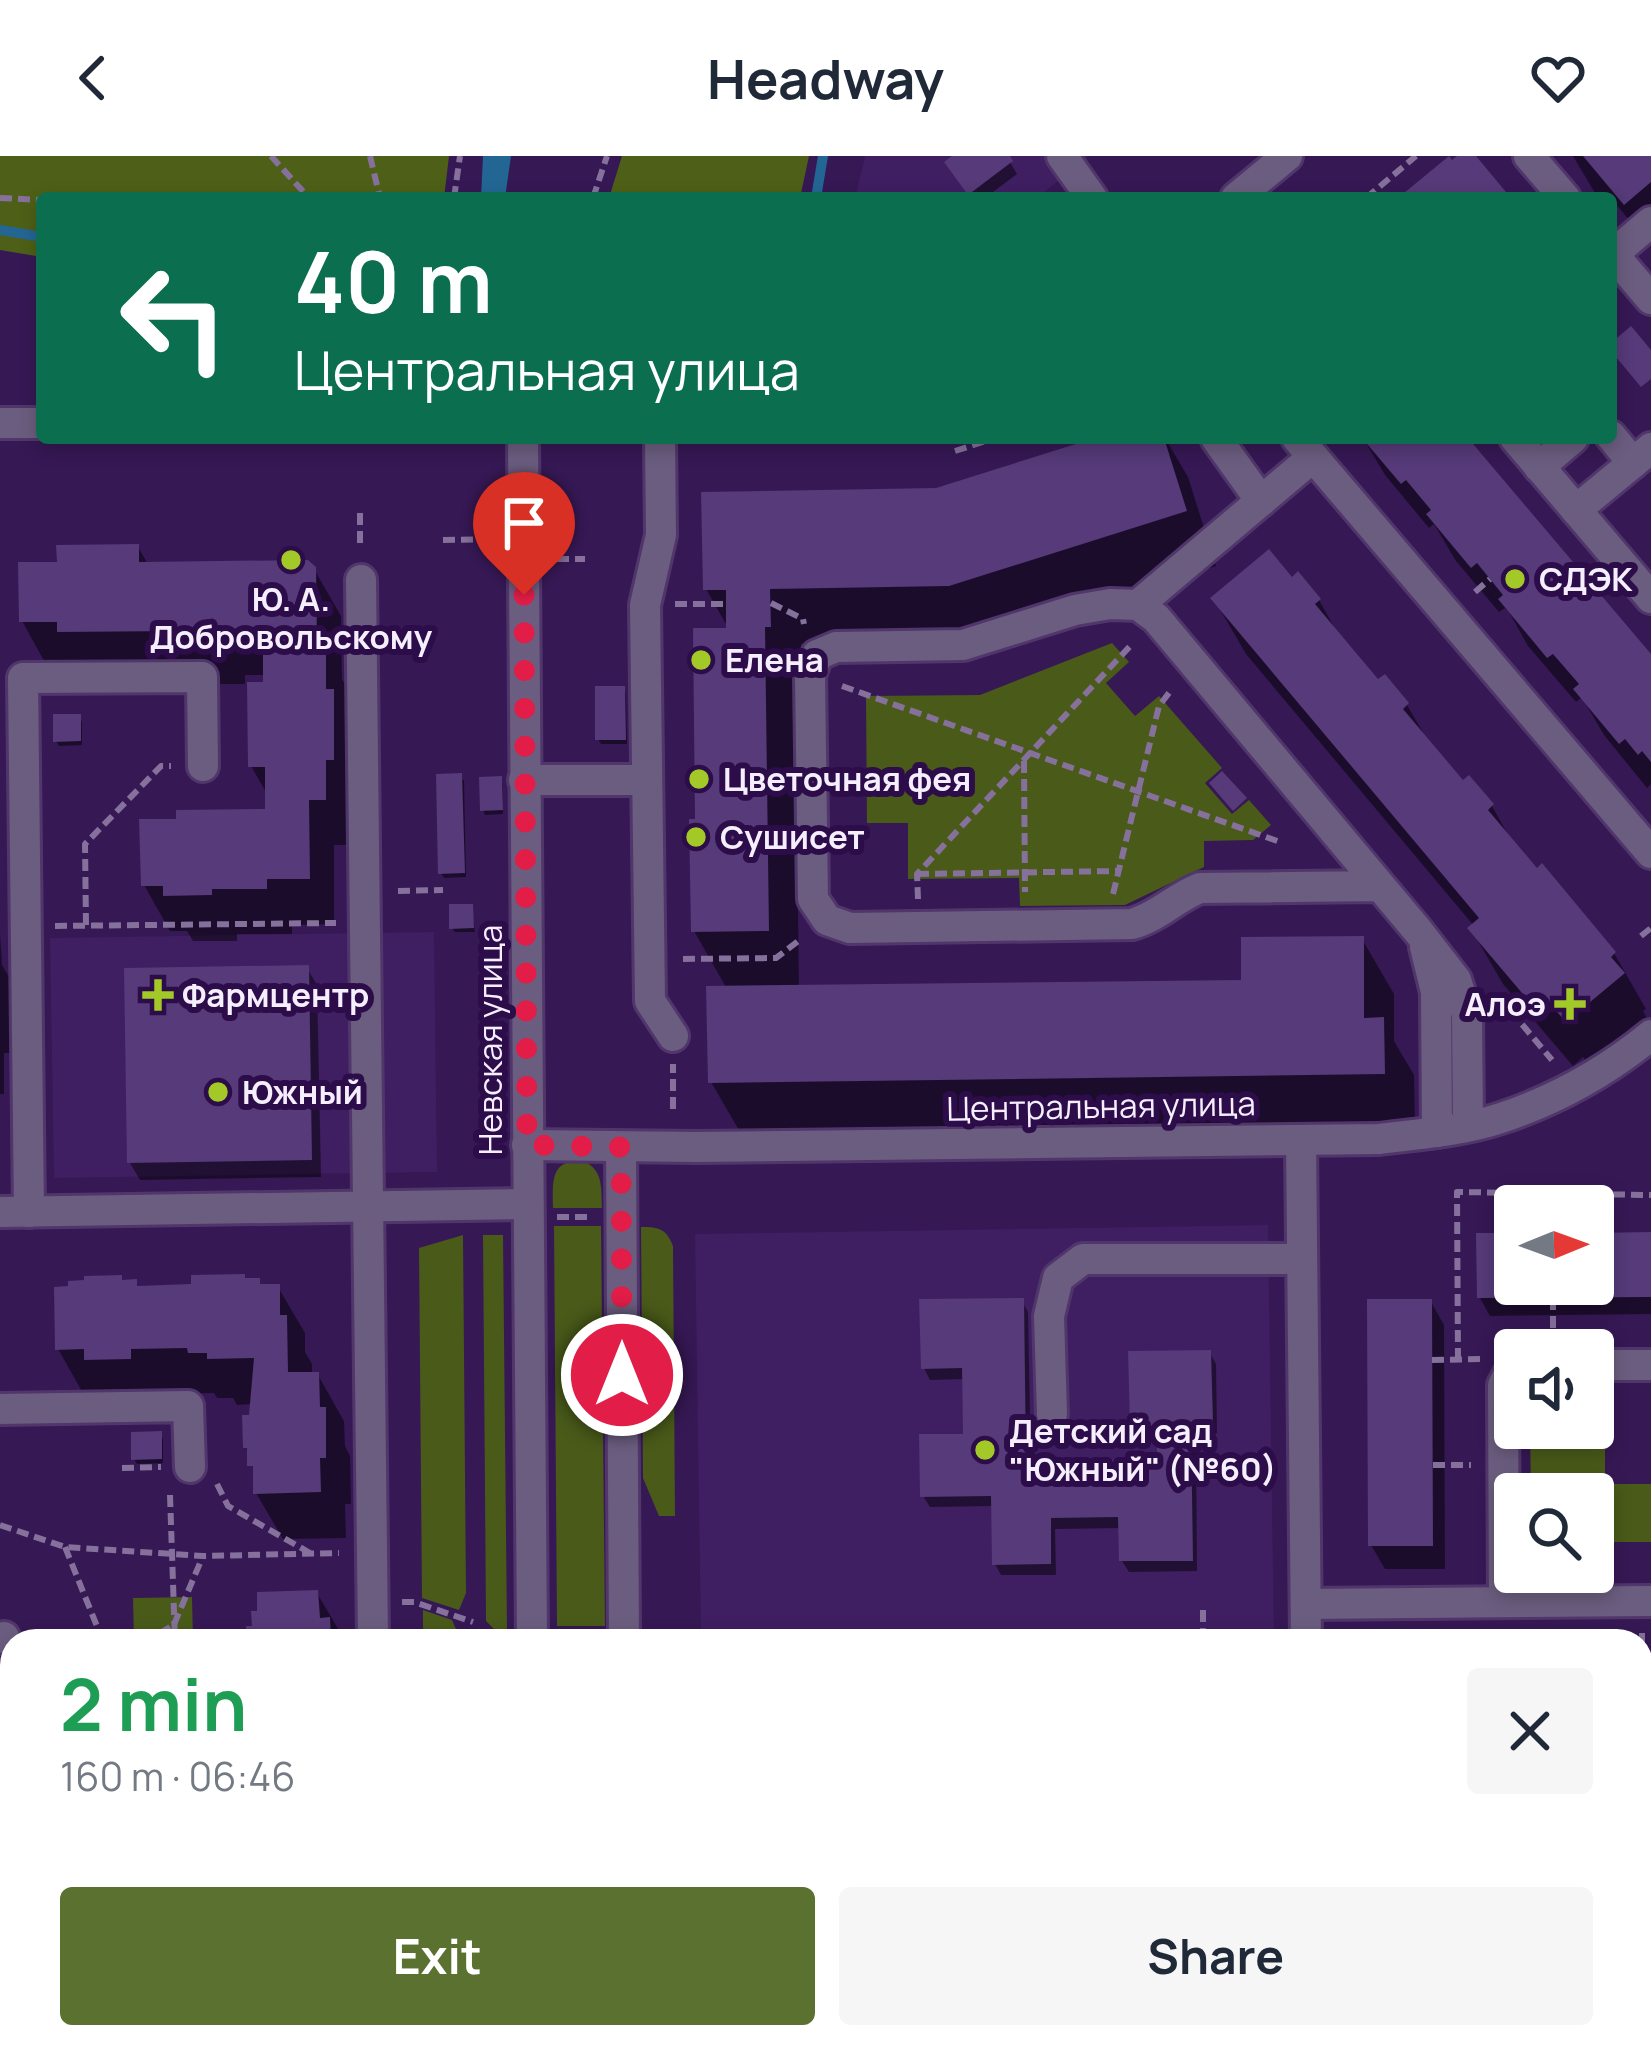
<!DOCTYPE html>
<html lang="en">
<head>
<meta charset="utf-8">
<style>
  body { margin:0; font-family:Manrope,sans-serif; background:#f6f6f7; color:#1f2937; height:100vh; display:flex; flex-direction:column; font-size:45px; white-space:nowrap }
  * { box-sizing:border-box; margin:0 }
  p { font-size:39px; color:#747a83 }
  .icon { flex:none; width:66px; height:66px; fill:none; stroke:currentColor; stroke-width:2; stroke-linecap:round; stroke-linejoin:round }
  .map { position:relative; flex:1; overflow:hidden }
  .drawer { position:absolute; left:0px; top:1473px; width:1653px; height:420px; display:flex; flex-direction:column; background:#fff; border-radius:36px 36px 0 0; box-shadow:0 6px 18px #0003 }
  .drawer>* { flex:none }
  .top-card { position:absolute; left:36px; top:36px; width:1581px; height:252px; border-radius:12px; box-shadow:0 6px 18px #0003; background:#0b6e4f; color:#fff; overflow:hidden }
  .needle { width:78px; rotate:89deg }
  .tools { position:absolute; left:1494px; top:1029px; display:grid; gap:24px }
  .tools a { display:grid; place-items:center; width:120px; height:120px; border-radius:12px; background:#fff; box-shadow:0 6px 18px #0003; font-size:60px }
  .pin { position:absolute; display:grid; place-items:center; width:102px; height:102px; color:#fff; margin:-123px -51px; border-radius:50% 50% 50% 0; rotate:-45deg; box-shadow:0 0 12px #0007 }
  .pin .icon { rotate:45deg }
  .me { position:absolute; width:132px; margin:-66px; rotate:0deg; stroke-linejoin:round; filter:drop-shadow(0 0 9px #0008) }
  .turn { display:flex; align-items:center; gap:42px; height:252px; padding:0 60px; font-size:54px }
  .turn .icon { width:156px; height:156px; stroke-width:2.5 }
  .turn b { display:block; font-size:84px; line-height:102px }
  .round { display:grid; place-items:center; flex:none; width:126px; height:126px; border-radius:12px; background:#f6f6f7 }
  .overview { display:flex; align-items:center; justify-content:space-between; height:204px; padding:0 60px }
  h1 { font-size:72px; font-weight:700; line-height:90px; color:#1e9e55 }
  .button { display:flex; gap:24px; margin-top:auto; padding:24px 60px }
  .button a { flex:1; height:138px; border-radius:12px; background:#5a7130; color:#fff; font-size:48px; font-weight:700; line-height:138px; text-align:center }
  .button a+a { background:#f6f6f7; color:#1f2937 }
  header { display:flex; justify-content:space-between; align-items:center; height:156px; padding:0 60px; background:#fff; font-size:54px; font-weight:700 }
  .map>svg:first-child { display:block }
  .built { fill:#3f1e61 }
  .green { fill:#495a19 }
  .forest { fill:#4e6017 }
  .water { fill:#236694 }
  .shadow { fill:#0007 }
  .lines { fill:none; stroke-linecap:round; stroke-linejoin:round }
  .stream { stroke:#236694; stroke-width:10 }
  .building { fill:#563a79 }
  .minor-casing { stroke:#51366c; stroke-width:36 }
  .path { stroke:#85719b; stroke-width:6; stroke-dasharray:12 6; stroke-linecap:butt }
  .minor { stroke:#6b5d7f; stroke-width:30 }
  .route { stroke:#e11d48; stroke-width:21; stroke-dasharray:0 37.8 }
  .poi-dot { fill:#a2c927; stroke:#2c0c49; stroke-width:4.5 }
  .labels { text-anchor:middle; stroke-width:12; stroke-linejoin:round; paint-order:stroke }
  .poi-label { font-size:33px; font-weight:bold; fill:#f4eefd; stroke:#2c0c49; text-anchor:start }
  .street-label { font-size:33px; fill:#f4eefd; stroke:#2c0c49 }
</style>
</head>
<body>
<header><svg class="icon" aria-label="back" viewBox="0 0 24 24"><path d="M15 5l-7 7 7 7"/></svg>Headway<svg class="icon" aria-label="heart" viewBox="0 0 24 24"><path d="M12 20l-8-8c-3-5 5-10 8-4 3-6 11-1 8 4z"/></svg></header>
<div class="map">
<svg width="1651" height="1893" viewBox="0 0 1651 1893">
  <rect width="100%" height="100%" fill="#361854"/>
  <g class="built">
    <polygon points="865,0 1089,0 1037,42 855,42"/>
    <polygon points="434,776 437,1016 54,1022 50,782"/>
    <polygon points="1268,1069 1274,1485 701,1485 695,1078"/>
  </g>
  <g class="green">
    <polygon points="1112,487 1129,506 1106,527 1135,560 1159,540 1222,612 1205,627 1232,658 1249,644 1271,669 1253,684 1204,685 1204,711 1125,749 1020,750 1019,722 908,723 908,667 867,667 866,540 980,539"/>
    <path d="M581 1004C604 1013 601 1031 602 1052H553C553 1027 549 1005 581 1004Z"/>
    <polygon points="554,1070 601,1070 605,1470 557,1470"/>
    <path d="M641 1071C660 1071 666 1073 673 1090L675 1360H659L643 1322Z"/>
    <polygon points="463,1079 466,1437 459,1454 422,1442 419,1092"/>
    <polygon points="483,1079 503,1079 507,1475 494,1473 486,1465"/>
    <polygon points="1593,1250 1605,1250 1605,1328 1651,1328 1651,1386 1593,1386 1593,1338 1531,1338 1530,1272 1593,1272"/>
    <polygon points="192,1441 193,1485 134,1485 133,1442"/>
    <polygon points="423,1454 452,1464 461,1485 423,1485"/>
    <rect x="456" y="1881" width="54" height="12"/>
    <rect x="560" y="1881" width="48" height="12"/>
  </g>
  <g class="forest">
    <polygon points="0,0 449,0 444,42 42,42 42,101 0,94"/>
    <polygon points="622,0 809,0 800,42 609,42"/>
  </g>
  <polygon class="water" points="483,0 511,0 505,42 481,42"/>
  <g class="shadow">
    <polygon points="958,0 1006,0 1017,18 985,42 972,42 955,18"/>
    <polygon points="1573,0 1651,0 1651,91 1611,42 1605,38 1595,37"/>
    <polygon points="1105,282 1165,282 1188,321 1216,410 981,485 801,488 801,526 795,526 799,832 1244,827 1362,783 1394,838 1394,885 1414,919 1415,972 743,981 711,926 727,833 694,775 698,666 730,475 706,433 937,335"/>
    <polygon points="1363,282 1464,282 1651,503 1651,628 1647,632 1604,579 1584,545 1581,542 1576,546 1528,490 1509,456 1505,452 1499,456 1456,405 1434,368 1429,372 1385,319"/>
    <polygon points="138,391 148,408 314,413 341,460 342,523 350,538 351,689 334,689 334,768 292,769 292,778 237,778 237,785 193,785 187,775 170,775 144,729 179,666 268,656 268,640 251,610 266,519 245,519 245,528 209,528 48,512 22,465 60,409"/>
    <polygon points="1292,425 1319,444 1343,487 1378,528 1407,549 1432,592 1462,629 1492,650 1516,693 1614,797 1646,853 1643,855 1651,869 1599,919 1583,901 1573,910 1503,828 1471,773 1474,770 1246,498 1214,443"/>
    <polygon points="623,533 626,537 627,588 601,588 598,583"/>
    <polygon points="79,561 82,566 82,589 59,590 56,585"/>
    <polygon points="461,621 464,625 466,721 444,722 441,717"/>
    <polygon points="500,623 503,628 503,658 485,659 483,654"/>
    <polygon points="472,751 475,776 455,776 452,772"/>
    <polygon points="0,777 2,809 12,826 13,897 4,897 4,938 0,938"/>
    <polygon points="307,812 317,829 321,1021 140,1024 130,1007"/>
    <polygon points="1651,1079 1651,1158 1490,1160 1480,1142 1515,1080 1515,1128 1593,1128 1593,1080"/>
    <polygon points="259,1125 262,1131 278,1131 305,1177 305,1196 312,1208 312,1219 318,1219 344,1265 345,1290 350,1300 351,1348 345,1348 346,1382 283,1383 256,1337 256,1319 246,1291 251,1248 237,1249 233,1242 217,1242 214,1237 84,1239 58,1193 123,1127 135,1126 139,1133"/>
    <polygon points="1022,1145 1028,1156 1031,1308 1160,1306 1160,1280 1139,1281 1133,1269 1210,1197 1216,1208 1217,1277 1196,1278 1197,1415 1129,1416 1122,1405 1122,1372 1055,1373 1056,1419 1001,1419 995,1408 994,1350 930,1351 923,1340 966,1281 965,1223 930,1224 924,1212"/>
    <polygon points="1431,1146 1444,1169 1445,1413 1385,1413 1371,1389"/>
    <polygon points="160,1278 163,1283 163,1307 137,1308 134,1303"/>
    <polygon points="317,1437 337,1471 341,1485 250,1485"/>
    <rect x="1641" y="1512" width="10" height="87"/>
    <rect x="0" y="1548" width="12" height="126"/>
    <polygon points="256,1881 355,1881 356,1893 257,1893"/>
    <rect x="739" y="1881" width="79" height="12"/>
    <polygon points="1147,1881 1408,1881 1408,1885 1151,1887"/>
  </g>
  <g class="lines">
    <g class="stream">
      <polyline points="816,42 823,0"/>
      <polyline points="0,74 42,81"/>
    </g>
  </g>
  <g class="building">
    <polygon points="952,0 1010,0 1013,5 968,39 944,6"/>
    <polygon points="1449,0 1452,4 1457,0 1476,0 1511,42 1398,42"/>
    <polygon points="1583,0 1651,0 1651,26 1624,49"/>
    <polygon points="1631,170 1651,194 1651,223 1641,231 1611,195 1611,187"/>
    <polygon points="1095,282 1164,282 1187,355 949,430 770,433 771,471 765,471 769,775 691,776 689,663 695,663 693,472 726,472 726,434 703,434 701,336 936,332"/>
    <polygon points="1362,282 1468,282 1651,498 1651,606 1642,595 1638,599 1625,583 1619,588 1573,533 1579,528 1553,498 1547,502 1498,443 1503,439 1477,407 1471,412 1426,358 1431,354 1406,324 1401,328"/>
    <polygon points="139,388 139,406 308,404 316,411 317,489 326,489 326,533 334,533 334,604 326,604 326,644 309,644 310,723 267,723 267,733 212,733 212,739 163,740 163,730 141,730 139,663 176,663 176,654 265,653 265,611 248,611 247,526 263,526 263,474 220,474 220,482 179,483 179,475 57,476 57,466 19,466 18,406 57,406 56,389"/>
    <polygon points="1269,393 1292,421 1298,415 1321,443 1315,448 1378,523 1385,518 1409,547 1403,553 1463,624 1469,619 1494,648 1488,654 1537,712 1542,707 1616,796 1611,801 1625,817 1566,866 1550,848 1539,857 1467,772 1479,762 1210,442"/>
    <polygon points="595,530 625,530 626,584 595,584"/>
    <polygon points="53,558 81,558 81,585 53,586"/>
    <polygon points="1222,615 1247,642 1233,655 1209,627"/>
    <polygon points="462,617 465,717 438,718 436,618"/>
    <polygon points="502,620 503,654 480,655 479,621"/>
    <polygon points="449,748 473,748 474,772 449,773"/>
    <polygon points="1364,780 1364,862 1384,861 1385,918 708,927 706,830 1241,824 1241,781"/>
    <polygon points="309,809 312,1004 127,1007 124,812"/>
    <polygon points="1651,1076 1651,1141 1477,1142 1476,1077 1515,1077 1515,1128 1593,1128 1593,1077"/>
    <polygon points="245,1118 245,1122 260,1122 260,1128 280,1128 280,1159 287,1159 288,1216 319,1216 320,1251 326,1251 326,1302 320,1302 321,1336 253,1338 253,1310 247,1310 247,1292 243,1292 242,1259 249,1259 254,1202 207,1203 207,1197 188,1197 187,1192 131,1193 131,1203 84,1204 84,1193 55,1194 54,1131 68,1130 68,1125 84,1124 84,1120 122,1119 122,1124 137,1123 137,1130 191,1128 191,1119"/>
    <polygon points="1024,1142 1026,1305 1157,1303 1157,1270 1130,1270 1128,1195 1211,1194 1213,1267 1191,1267 1193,1405 1119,1405 1118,1361 1051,1362 1051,1408 992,1409 991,1340 920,1341 919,1278 963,1278 962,1212 921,1213 919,1143"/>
    <polygon points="1367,1143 1432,1143 1433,1390 1368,1390"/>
    <polygon points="162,1275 162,1303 131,1304 131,1276"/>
    <polygon points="318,1434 320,1462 330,1461 331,1485 247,1485 246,1470 252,1470 251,1455 257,1455 257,1436"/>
    <rect x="1641" y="1509" width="10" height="67"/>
    <polygon points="0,1545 12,1545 12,1618 5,1619 5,1628 0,1628"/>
    <polygon points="1641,1842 1651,1842 1651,1893 1639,1893"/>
    <polygon points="253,1881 325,1881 325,1893 254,1893"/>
    <polygon points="736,1881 801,1881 801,1893 737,1893"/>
  </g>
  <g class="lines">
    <g class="minor-casing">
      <g id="minor">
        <polyline points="1062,0 1092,42"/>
        <polyline points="1529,0 1565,42"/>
        <polyline points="1236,42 1287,0"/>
        <polyline points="1611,96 1651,143"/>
        <polyline points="1613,98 1651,66"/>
        <polyline points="0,267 42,267"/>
        <polyline points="1611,280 1633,307"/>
        <polyline points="523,282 532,1485"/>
        <polyline points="660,282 661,379 645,449 650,845 673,880"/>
        <polyline points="1216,282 1261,345"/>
        <polyline points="1297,282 1651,697"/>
        <polyline points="1515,282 1651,442"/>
        <polyline points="1539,311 1573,282"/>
        <polyline points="1576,354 1651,292"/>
        <polyline points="361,424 373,1485"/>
        <polyline points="1138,449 1313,301"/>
        <polyline points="524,624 647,624"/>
        <path d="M1380 730 1200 732C1176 741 1158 761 1132 768L850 772 827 764 813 743 810 519 817 499 836 491 963 489 1075 454 1110 448 1138 449 1156 462 1418 775 1456 824 1467 859 1468 969"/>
        <polyline points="1425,791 1436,836 1437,976"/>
        <polyline points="1301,984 1306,1485"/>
        <path d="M527 989 696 991 1379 983C1419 978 1462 975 1501 962 1555 944 1607 915 1651 879"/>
        <polyline points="621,991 624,1485"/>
        <polyline points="0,1056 528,1048"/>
        <polyline points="29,1056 23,522 202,521 203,610"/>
        <polyline points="1593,1209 1651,1209"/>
        <polyline points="0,1253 188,1250 190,1311"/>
        <polyline points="1052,1258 1049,1160 1058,1122 1083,1103 1302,1103"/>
        <polyline points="1504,1446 1503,1229 1510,1216 1515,1214"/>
        <polyline points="1306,1448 1651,1445"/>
        <polyline points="0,1482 4,1481"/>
        <polyline points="1641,1721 1651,1721"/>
        <polyline points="0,1828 8,1842 9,1893"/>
        <polyline points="377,1881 377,1893"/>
        <polyline points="535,1881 535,1893"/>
        <polyline points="628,1881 628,1893"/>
      </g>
    </g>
    <g class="path">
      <polyline points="271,0 309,42"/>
      <polyline points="370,0 380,42"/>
      <polyline points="0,42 42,44"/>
      <polyline points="454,42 460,0"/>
      <polyline points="593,42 607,0"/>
      <polyline points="1366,42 1416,0"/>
      <polyline points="955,295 995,282"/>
      <polyline points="360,357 360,391"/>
      <polyline points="443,384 494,383"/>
      <polyline points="557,403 585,403"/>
      <polyline points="1475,436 1490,423"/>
      <polyline points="771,447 803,463 804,468"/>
      <polyline points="675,448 725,448"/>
      <polyline points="842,530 1280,686"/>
      <polyline points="1024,605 1025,736"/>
      <polyline points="917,718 1118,715"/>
      <polyline points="398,735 443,734"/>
      <polyline points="1113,738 1159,550 1172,533"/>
      <polyline points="918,743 917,718 1133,487"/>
      <polyline points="86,769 85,688 161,610 171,610"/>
      <polyline points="55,770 336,767"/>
      <polyline points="1641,780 1651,772"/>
      <polyline points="683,803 776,802 801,783"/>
      <polyline points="1499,841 1552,904"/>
      <polyline points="673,953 673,908"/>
      <polyline points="557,1061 592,1061"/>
      <polyline points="1553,1142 1553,1194"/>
      <polyline points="1432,1204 1483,1203"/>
      <polyline points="1458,1204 1457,1036 1651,1039"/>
      <polyline points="1433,1309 1471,1309"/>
      <polyline points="122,1312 161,1311"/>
      <polyline points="217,1328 228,1350 310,1397"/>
      <polyline points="170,1339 175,1485"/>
      <polyline points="0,1369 65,1391 203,1400 339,1397"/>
      <polyline points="65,1391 103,1485"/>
      <polyline points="402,1446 414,1446 473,1466"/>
      <polyline points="1203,1454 1203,1485"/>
      <polyline points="654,1477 684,1477"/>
      <polyline points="1642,1477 1642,1509"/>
      <polyline points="561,1478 595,1478"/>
      <polyline points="473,1483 499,1483"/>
      <polyline points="148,1485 170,1471"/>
      <polyline points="167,1485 203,1400"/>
      <polyline points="4,1513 5,1545"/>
      <polyline points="0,1659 12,1659"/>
      <polyline points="0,1709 12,1712"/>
      <polyline points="1641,1809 1651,1809"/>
      <polyline points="225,1881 225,1893"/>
      <polyline points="1089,1881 1102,1883 1320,1881"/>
      <polyline points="1613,1881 1613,1893"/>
      <polyline points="801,1883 896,1882"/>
      <polyline points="896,1893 897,1881"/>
      <polyline points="1413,1893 1426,1881"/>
      <polyline points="1427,1893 1427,1881"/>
      <polyline points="1526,1893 1527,1881"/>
    </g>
    <use href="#minor" class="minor"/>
  </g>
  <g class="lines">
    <polyline class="route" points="524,439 527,989 621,991 622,1219"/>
  </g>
  <g class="poi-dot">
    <circle cx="291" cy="404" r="12"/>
    <circle cx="1515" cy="423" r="12"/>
    <circle cx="701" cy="504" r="12"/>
    <circle cx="699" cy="623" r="12"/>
    <circle cx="696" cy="681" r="12"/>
    <path d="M152 821h12v12h12v12h-12v12h-12v-12h-12v-12h12z"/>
    <path d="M1564 830h12v12h12v12h-12v12h-12v-12h-12v-12h12z"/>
    <circle cx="218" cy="936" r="12"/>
    <circle cx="985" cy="1294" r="12"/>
  </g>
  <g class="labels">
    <g class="poi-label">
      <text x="1539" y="435">СДЭК</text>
      <text x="291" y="455" text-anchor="middle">Ю. А.<tspan x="291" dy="38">Добровольскому</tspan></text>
      <text x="725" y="516">Елена</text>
      <text x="723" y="635">Цветочная фея</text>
      <text x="720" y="693">Сушисет</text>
      <text x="182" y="851">Фармцентр</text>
      <text x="1546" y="860" text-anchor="end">Алоэ</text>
      <text x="242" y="948">Южный</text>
      <text x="1009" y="1287">Детский сад<tspan x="1009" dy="38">"Южный" (№60)</tspan></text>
    </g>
    <g class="street-label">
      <text transform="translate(490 884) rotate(-90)" y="12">Невская улица</text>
      <text transform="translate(1101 950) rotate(-1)" y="12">Центральная улица</text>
    </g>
  </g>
</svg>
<div class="tools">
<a><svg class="needle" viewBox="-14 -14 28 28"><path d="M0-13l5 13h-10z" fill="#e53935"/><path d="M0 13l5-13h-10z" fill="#747a83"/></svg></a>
<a><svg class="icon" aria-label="sound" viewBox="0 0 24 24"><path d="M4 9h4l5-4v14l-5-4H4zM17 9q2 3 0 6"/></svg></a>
<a><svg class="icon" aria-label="search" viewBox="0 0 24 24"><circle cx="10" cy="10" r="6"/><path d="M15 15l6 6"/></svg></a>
</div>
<div class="pin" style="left:524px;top:439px;background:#d93025"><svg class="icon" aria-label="arrive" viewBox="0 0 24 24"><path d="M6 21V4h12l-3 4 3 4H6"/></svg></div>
<svg class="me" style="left:622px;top:1219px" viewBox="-20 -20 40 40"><circle r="17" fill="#e11d48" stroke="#fff" stroke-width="3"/><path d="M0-11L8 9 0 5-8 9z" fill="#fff"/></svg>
<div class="top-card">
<div class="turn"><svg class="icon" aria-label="left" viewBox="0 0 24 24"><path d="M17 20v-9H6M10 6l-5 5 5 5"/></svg><div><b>40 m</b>Центральная улица</div></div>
</div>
<section class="drawer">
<div class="overview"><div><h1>2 min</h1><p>160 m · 06:46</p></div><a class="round"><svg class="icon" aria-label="close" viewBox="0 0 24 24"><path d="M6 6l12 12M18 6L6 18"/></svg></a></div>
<div class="button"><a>Exit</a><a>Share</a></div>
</section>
</div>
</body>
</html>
